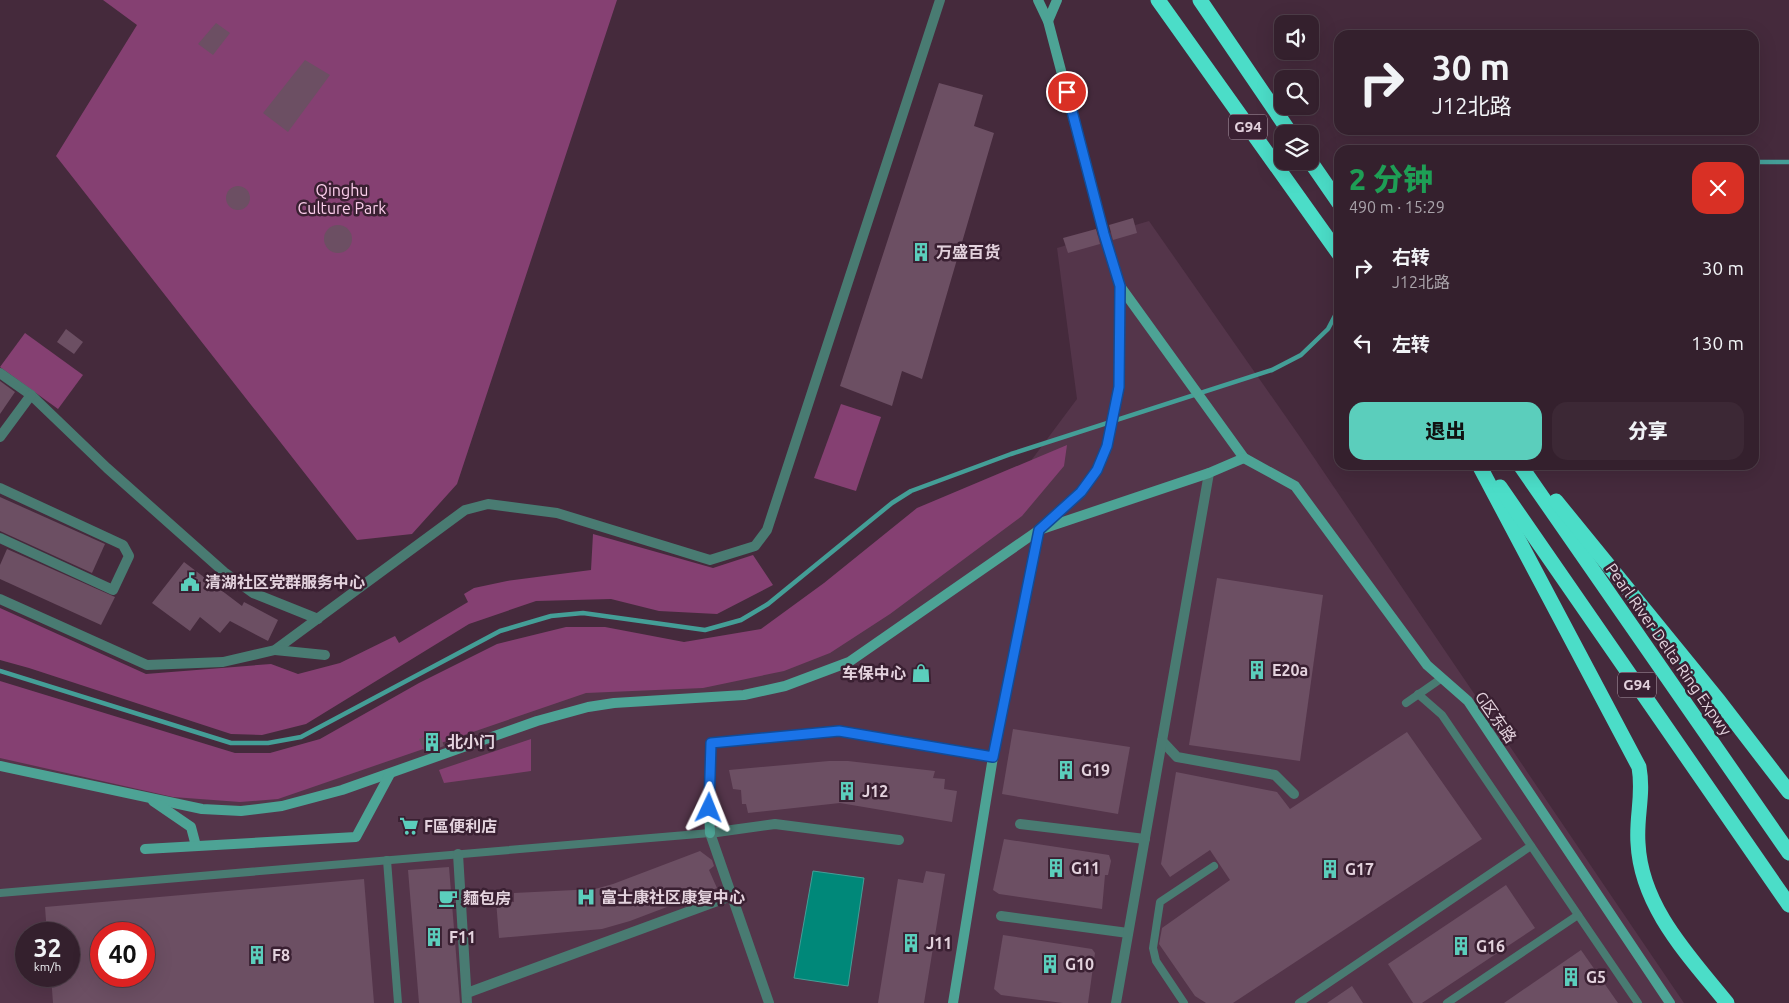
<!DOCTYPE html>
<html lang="zh">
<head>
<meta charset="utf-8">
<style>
  body { margin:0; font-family:Ubuntu,"Noto Sans SC",sans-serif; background:#3c2835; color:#f1f3f6; height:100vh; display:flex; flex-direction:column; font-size:19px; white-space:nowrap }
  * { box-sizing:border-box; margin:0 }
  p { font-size:16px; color:#a9a3aa }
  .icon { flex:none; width:28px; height:28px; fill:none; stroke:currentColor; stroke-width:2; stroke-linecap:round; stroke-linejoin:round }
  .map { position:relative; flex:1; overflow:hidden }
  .drawer { position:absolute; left:1334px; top:145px; width:425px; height:325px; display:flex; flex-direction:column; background:#34202d; border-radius:15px; box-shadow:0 5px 20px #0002,0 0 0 1px #4e3e49 }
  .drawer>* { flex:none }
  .banner { position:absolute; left:1334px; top:30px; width:425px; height:105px; border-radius:15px; box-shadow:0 5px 20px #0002,0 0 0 1px #4e3e49; background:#34202d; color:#f1f3f6; overflow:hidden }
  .fabs { position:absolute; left:1274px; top:15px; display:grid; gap:10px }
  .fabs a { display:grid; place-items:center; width:45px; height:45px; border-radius:10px; background:#34202d; box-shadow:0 5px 20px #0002,0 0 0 1px #4e3e49; font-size:25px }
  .speed { position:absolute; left:15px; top:922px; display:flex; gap:10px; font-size:25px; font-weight:700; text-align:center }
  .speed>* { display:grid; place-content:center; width:65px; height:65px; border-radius:50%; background:#34202d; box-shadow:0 5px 20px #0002,0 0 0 1px #4e3e49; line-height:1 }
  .speed small { font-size:12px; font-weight:400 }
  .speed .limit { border:8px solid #d22; background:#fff; color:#111 }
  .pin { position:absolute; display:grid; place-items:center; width:42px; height:42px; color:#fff; margin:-21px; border:2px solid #fff; border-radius:50%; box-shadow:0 1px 5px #0007 }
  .me { position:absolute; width:55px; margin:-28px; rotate:2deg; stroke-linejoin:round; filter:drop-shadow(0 0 4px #0008) }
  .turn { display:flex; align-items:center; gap:18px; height:105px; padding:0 15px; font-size:22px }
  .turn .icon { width:65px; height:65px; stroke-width:2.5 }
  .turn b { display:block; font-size:35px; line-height:42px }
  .round { display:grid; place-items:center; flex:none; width:52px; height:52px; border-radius:15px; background:#3c2835 }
  .head { display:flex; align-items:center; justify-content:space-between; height:85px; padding:0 15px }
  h1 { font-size:30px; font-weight:800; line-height:38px; color:#1e9e55 }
  .button { display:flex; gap:10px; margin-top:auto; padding:10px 15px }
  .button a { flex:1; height:58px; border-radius:15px; background:#5bcebc; color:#111; font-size:20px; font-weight:800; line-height:58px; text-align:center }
  .button a+a { background:#3c2835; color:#f1f3f6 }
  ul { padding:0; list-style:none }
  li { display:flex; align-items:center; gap:15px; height:75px; padding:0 15px }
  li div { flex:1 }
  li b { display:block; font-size:19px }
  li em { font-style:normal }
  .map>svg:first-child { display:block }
  .built { fill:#54354a; fill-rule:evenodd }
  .green { fill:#854072 }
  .water { fill:#008879; stroke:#449e97 }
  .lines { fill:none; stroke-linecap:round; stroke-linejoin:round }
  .stream { stroke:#449e97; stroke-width:4.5 }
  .building { fill:#6c4f63; fill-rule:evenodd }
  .lane { stroke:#497b72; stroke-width:8 }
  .street { stroke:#497b72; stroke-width:10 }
  .secondary { stroke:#4da395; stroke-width:10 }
  .highway { stroke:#4bddc8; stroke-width:15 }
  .route-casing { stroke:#114b97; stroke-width:12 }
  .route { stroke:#1a73e8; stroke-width:9 }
  .labels { text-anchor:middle; stroke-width:5; stroke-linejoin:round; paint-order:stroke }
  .shield { fill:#3a2032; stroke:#b09daa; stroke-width:1 }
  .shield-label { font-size:15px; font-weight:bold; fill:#e3d2dd }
  .park-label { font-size:16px; fill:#fbceeb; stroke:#3a2032 }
  .poi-label { font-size:16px; font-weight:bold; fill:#e3d2dd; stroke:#3a2032; text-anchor:start }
  .street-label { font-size:16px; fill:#e3d2dd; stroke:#3a2032 }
</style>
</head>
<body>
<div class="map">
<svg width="1789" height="1003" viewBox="0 0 1789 1003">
  <rect width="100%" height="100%" fill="#452a3c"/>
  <path class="built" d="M1149 221 1300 437 1684 1003H0V706L232 773 543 664 772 658 992 513 1077 399 1057 248ZM26 934H69V976H26ZM101 934H144V976H101Z"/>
  <g class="green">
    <polygon points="103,0 617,0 457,484 412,534 357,540 56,156 137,25"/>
    <polygon points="25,333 83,375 58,409 0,367"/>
    <polygon points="841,404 881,417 856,491 814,478"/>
    <polygon points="1067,445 1064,466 1022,516 890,614 830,653 784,671 703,688 586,693 278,799 240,802 173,797 0,758 0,681 235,753 270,753 320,739 419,683 497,644 566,627 605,627 684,642 761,629 824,583 917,508"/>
    <polygon points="593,534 713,568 753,555 773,585 717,614 659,611 611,599 536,601 469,624 306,724 262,735 231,734 29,668 0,660 0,608 146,674 271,664 298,674 340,663 395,636 399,643 468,602 464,594 474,588 507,581 591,570"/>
    <polygon points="531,739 531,771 444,783 439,770"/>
  </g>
  <polygon class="water" points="813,871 864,878 848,986 794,978"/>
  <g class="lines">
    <g class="stream">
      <polyline points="1754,162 1789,162"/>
      <polyline points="0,671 231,743 268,743 301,737 500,631 551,616 583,613 705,630 741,620 768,604 892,503 911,491 1011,454 1272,370 1301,355 1328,329 1339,308"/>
    </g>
  </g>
  <g class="building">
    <polygon points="216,23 230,33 213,55 198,44"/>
    <polygon points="305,60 330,75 288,132 263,113"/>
    <polygon points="939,83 983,95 974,126 994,133 922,379 902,371 892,406 840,386"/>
    <circle cx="238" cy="198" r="12"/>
    <polygon points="1133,218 1137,233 1113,240 1109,225"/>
    <circle cx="338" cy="239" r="14"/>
    <polygon points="1096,229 1100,244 1068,253 1063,238"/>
    <polygon points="66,329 83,342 74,354 57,342"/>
    <polygon points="0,381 15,392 0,414"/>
    <polygon points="0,497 105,544 92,573 0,531"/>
    <polygon points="7,549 115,597 101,625 0,579 0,565"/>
    <polygon points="184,562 242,606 244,602 278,620 268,641 230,621 220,633 200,617 190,631 152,603"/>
    <polygon points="1217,578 1323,595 1300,761 1189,745"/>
    <polygon points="1013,729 1130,747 1118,814 1002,794"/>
    <polygon points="438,731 444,746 425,753 419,739"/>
    <polygon points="1407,732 1482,839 1233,1003 1206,1003 1195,996 1159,944 1162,928 1230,880 1210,850 1170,877 1161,864 1176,772 1277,792 1290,809"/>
    <polygon points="829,761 848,761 935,771 933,778 945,779 944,789 957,791 952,822 840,803 748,813 746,804 742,804 741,790 733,789 729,770"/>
    <polygon points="1004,839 1109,855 1111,861 1108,875 1105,875 1102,909 999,894 993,890"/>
    <polygon points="700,851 712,860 714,866 709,870 717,888 630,921 602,929 499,938 496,900 514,902 514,893 595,889 613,884"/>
    <polygon points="449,867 460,1003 419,1003 408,870"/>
    <polygon points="926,871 945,874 924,1003 878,1003 898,879 923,883"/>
    <path d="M364 879 374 1003H53L51 976H69V934H47L45 907ZM101 934H144V976H101Z"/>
    <polygon points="1506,885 1535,928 1422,1003 1413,1003 1388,964"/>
    <polygon points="1003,935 1092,949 1095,953 1088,1003 1063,1003 1001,995 994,989"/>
    <polygon points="1581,950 1618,1003 1504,1003"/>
    <polygon points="1352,986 1363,1003 1327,1003"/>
  </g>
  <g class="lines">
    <g class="lane">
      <polyline points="1418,694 1442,715 1638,1003"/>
      <polyline points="1406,703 1442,678"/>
      <polyline points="387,860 398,1003"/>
      <polyline points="0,893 710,833"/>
      <polyline points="1184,1003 1156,961 1153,948 1160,902 1214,866"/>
      <polyline points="1299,1003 1531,846"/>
      <polyline points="1447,1003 1578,915"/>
    </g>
    <g class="street">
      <polyline points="0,373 31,395 107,468 224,572 253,593 318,619"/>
      <polyline points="0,437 31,395"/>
      <polyline points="0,488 123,545 129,556 113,590 0,538"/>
      <polyline points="0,599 147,665 223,662 275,650 465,510 488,504 557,513 710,560 755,546 767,530 940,0"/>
      <polyline points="275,650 325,655"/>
      <polyline points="1162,741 1177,757 1275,775 1294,794"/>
      <polyline points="1020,824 1145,839"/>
      <polyline points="458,854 467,1003"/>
      <polyline points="1001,916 1128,933"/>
      <polyline points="467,993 731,896"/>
      <polyline points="769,1003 710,833 775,824 899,840"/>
      <polyline points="1116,1003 1209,473"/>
    </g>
    <g class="secondary">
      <polyline points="1048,21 1057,0"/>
      <polyline points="1120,286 1244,458 1295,486 1427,665 1468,701 1670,1003"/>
      <polyline points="1042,529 1209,473 1244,458"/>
      <polyline points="0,766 202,809 241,811 282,806 342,790 537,721 588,707 614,703 744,695 785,686 849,662 1039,530 1081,492 1097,470 1107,447 1119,387 1120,286 1104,234 1048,21 1038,0"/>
      <polyline points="153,801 191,827 196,846"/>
      <polyline points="710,833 709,808 711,743 839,731 993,757"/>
      <polyline points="145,849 356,837 390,774"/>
      <polyline points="953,1003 993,757 1039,530"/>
    </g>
    <g class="highway">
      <polyline points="1158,0 1339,254"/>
      <polyline points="1200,0 1291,134"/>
      <polyline points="1310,161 1339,203"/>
      <path d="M1479 465 1639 767C1644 795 1636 816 1638 843 1641 907 1689 956 1727 1003"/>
      <polyline points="1520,465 1789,853"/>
      <polyline points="1500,487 1789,905"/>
      <polyline points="1556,501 1719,701 1789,792"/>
    </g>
  </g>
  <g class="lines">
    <g class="route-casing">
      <polyline id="route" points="709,808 711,743 839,731 993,757 1039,530 1081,492 1097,470 1107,446 1119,387 1120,286 1104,234 1067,92"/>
    </g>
    <use href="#route" class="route"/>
  </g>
  <defs>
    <g id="building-bare" transform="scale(1.5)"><path d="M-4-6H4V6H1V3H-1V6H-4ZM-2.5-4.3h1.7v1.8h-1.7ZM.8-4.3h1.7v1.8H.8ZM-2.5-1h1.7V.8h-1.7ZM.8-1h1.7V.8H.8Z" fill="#5bcebc" stroke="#3a2032" stroke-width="2.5" paint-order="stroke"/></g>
    <g id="civic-bare" transform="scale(1.5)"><path d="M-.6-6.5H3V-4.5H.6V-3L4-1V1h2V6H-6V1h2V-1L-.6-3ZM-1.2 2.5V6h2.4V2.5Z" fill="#5bcebc" stroke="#3a2032" stroke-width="2.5" paint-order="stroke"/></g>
    <g id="shop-bare" transform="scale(1.5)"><path d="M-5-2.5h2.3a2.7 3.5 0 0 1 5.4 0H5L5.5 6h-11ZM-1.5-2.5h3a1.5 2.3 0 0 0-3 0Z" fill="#5bcebc" stroke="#3a2032" stroke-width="2.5" paint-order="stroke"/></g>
    <g id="supermarket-bare" transform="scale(1.5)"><path d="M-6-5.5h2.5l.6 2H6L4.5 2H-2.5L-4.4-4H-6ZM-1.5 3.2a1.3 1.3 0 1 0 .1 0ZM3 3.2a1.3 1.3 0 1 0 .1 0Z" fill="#5bcebc" stroke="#3a2032" stroke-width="2.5" paint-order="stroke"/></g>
    <g id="hospital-bare" transform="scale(1.5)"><path d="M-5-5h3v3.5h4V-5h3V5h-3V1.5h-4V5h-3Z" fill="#5bcebc" stroke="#3a2032" stroke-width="2.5" paint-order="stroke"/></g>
    <g id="cafe-bare" transform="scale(1.5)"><path d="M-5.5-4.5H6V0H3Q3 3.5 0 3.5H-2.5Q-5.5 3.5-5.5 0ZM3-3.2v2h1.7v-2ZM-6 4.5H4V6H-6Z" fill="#5bcebc" stroke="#3a2032" stroke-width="2.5" paint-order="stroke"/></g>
  </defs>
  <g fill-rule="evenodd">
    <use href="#building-bare" x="921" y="252"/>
    <use href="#civic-bare" x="190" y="582"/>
    <use href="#building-bare" x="1257" y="670"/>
    <use href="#shop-bare" x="921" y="673"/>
    <use href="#building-bare" x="432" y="742"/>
    <use href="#building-bare" x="1066" y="770"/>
    <use href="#building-bare" x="847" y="791"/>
    <use href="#supermarket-bare" x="409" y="826"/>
    <use href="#building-bare" x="1056" y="868"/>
    <use href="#building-bare" x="1330" y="869"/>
    <use href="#hospital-bare" x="586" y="897"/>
    <use href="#cafe-bare" x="448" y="898"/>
    <use href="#building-bare" x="434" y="937"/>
    <use href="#building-bare" x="911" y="943"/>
    <use href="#building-bare" x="1461" y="946"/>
    <use href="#building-bare" x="257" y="955"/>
    <use href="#building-bare" x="1050" y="964"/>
    <use href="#building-bare" x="1571" y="977"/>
  </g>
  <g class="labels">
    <g class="shield">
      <rect x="1229" y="114.5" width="38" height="25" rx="4"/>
      <rect x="1618" y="672.5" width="38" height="25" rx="4"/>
    </g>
    <g class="shield-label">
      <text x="1248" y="132">G94</text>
      <text x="1637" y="690">G94</text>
    </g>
    <g class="park-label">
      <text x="342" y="196">Qinghu<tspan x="342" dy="18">Culture Park</tspan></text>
    </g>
    <g class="poi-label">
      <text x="936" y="258">万盛百货</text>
      <text x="205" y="588">清湖社区党群服务中心</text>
      <text x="1272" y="676">E20a</text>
      <text x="906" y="679" text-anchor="end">车保中心</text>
      <text x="447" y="748">北小门</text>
      <text x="1081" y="776">G19</text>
      <text x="862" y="797">J12</text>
      <text x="424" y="832">F區便利店</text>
      <text x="1071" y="874">G11</text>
      <text x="1345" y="875">G17</text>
      <text x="601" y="903">富士康社区康复中心</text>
      <text x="463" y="904">麵包房</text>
      <text x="449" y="943">F11</text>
      <text x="926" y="949">J11</text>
      <text x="1476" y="952">G16</text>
      <text x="272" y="961">F8</text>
      <text x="1065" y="970">G10</text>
      <text x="1586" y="983">G5</text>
    </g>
    <g class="street-label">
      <text transform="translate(1669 649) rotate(55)" y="6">Pearl River Delta Ring Expwy</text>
      <text transform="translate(1496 717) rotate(55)" y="6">G区东路</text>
    </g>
  </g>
</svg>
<div class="fabs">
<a><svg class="icon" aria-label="sound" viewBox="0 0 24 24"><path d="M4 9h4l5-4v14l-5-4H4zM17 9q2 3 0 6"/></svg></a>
<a><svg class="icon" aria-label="search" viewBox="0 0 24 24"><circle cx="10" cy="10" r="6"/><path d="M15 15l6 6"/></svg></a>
<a><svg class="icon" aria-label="layers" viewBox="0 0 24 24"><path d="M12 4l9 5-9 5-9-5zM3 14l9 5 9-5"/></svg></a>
</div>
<div class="speed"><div>32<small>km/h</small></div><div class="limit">40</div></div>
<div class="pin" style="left:1067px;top:92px;background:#d93025"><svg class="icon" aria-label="arrive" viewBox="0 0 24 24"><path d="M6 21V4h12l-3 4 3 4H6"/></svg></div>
<svg class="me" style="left:709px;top:808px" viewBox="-20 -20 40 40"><path d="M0-17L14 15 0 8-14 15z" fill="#1a73e8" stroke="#fff" stroke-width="4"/></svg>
<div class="banner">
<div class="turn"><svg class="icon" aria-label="right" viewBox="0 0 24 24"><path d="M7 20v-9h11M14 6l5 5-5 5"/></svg><div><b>30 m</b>J12北路</div></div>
</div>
<section class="drawer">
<div class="head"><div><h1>2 分钟</h1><p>490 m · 15:29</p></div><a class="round" style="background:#d93025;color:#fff"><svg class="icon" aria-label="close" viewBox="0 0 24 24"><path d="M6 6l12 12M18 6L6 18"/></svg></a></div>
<ul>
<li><svg class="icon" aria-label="right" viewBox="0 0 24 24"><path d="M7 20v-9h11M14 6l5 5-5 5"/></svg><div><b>右转</b><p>J12北路</p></div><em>30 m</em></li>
<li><svg class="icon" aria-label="left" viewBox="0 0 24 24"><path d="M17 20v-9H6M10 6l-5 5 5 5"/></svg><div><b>左转</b></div><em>130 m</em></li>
</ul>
<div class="button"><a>退出</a><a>分享</a></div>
</section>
</div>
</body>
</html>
